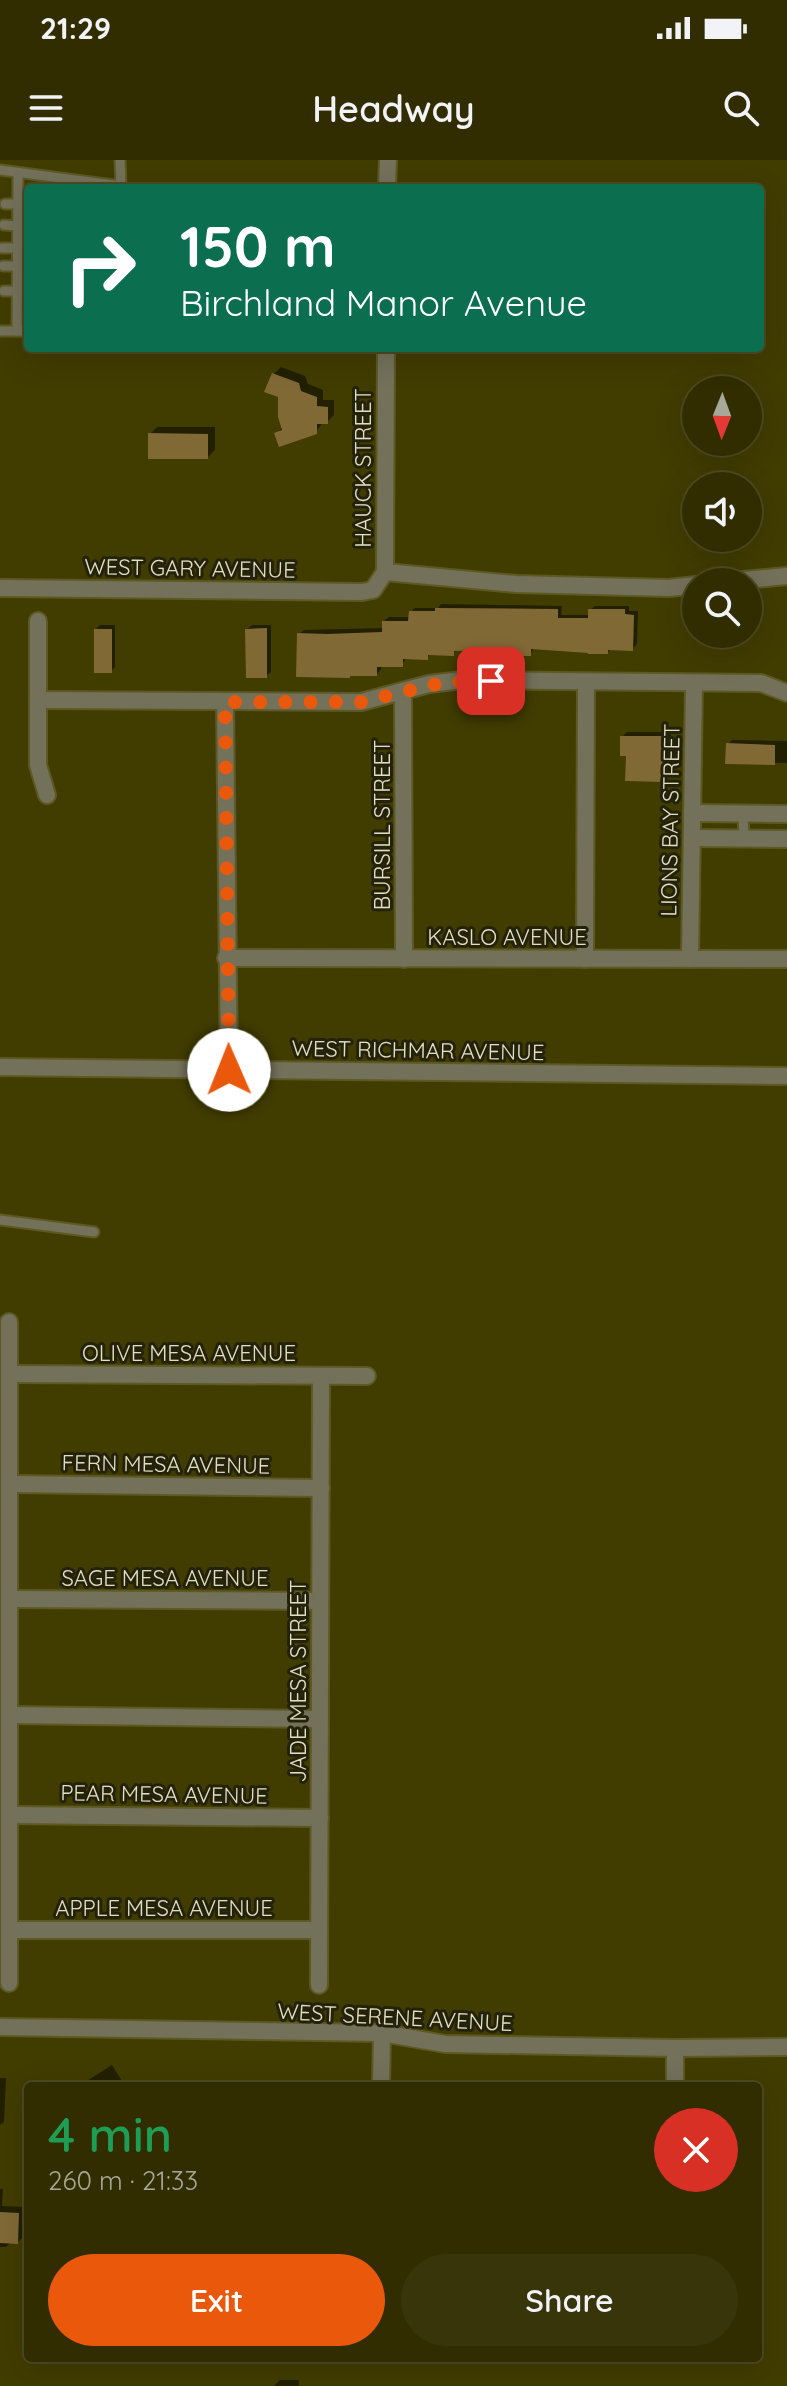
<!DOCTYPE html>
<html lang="en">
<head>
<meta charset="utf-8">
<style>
  body { margin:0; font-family:Quicksand,sans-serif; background:#39350a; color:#f1f3f6; height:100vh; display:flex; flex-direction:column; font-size:30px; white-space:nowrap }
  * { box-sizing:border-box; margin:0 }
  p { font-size:26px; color:#a8a899 }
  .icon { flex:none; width:44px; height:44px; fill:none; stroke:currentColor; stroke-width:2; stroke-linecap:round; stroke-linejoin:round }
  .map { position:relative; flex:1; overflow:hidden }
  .details { position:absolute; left:24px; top:1922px; width:738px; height:280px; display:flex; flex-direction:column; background:#312d00; border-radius:8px; box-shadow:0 8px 32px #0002,0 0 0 2px #4c4922 }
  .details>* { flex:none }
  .top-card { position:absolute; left:24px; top:24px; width:740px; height:168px; border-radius:8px; box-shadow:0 8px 32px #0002,0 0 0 2px #4c4922; background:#0b6e4f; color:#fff; overflow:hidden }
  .needle { width:52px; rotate:181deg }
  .fabs { position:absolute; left:682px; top:216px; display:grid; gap:16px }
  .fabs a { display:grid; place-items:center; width:80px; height:80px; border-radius:50%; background:#312d00; box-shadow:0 8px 32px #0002,0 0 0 2px #4c4922; font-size:40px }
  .pin { position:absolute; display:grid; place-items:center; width:68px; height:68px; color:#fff; margin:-34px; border-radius:16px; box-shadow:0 4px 12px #0006 }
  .me { position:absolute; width:88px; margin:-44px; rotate:359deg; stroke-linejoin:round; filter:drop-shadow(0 0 6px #0008) }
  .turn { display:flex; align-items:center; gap:28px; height:168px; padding:0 24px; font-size:36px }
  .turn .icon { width:104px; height:104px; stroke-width:2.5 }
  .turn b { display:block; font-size:56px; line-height:68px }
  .round { display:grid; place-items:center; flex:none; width:84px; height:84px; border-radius:42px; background:#39350a }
  .summary { display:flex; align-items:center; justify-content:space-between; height:136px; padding:0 24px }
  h1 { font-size:48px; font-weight:600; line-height:60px; color:#1e9e55 }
  .action { display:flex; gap:16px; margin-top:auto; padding:16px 24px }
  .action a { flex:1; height:92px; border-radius:48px; background:#ea580c; color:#fff; font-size:32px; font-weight:600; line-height:92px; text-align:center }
  .action a+a { background:#39350a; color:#f1f3f6 }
  .status { display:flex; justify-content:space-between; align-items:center; height:56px; padding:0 40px; background:#312d00; direction:ltr }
  .status svg { height:22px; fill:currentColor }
  header { display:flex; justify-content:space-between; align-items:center; height:104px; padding:0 24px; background:#312d00; font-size:36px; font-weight:600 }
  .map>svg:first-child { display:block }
  .shadow { fill:#0007 }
  .building { fill:#816936 }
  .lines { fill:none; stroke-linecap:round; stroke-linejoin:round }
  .lane-casing { stroke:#5e5923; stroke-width:13 }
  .street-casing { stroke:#5e5923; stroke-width:20 }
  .lane { stroke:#73715a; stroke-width:9 }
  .street { stroke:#73715a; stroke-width:16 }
  .route { stroke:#ea580c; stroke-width:14; stroke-dasharray:0 25.2 }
  .labels { text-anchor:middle; stroke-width:6; stroke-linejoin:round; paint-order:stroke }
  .street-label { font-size:22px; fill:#e1dfc2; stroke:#24220b }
</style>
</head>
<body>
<div class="status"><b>21:29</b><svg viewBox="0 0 49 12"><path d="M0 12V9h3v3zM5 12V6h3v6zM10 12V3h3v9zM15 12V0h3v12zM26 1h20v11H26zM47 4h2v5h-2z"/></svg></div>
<header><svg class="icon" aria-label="menu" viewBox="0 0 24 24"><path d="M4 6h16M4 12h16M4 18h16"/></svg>Headway<svg class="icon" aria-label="search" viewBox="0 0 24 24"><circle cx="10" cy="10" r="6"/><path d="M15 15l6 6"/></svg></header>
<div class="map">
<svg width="787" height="2226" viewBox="0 0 787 2226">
  <rect width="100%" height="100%" fill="#413c00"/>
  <g class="shadow">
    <polygon points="281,207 305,216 308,224 323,230 323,240 334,240 334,255 327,262 323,262 316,272 276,274 283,267 280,236 274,214"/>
    <polygon points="157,267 215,267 215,290 208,297 150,274"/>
    <polygon points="441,444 562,446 561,455 590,455 590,450 595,446 629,446 629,451 638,451 637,484 632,489 612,488 608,492 535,487 530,494 487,488 458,488 453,494 431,493 427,498 406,498 402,505 381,505 381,509 377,514 299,474 304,470 384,468 384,461 389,457 411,457 411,452 415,448 438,448"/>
    <polygon points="100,465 115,465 115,507 111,511 96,469"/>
    <polygon points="252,465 271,465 271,512 266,516 247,469"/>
    <polygon points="627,572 671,572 669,615 664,620 628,594 622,577"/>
    <polygon points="732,580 787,581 787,603 727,602 728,584"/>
    <polygon points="112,1905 125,1926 79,1926"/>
    <polygon points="0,1918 6,1918 4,1962 0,1965"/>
    <polygon points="0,2029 3,2029 2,2046 26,2047 25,2075 18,2082 11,2082 6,2087 0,2087"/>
    <polygon points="280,2220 299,2220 299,2226 274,2226"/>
  </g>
  <g class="building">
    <polygon points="272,213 299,223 301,231 317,237 317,246 328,247 328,264 317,264 317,274 279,287 274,273 282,270 278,257 278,237 264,232"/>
    <polygon points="148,273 208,274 208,299 148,299"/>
    <polygon points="435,448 558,449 558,458 588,458 588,449 625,449 625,454 634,455 633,491 608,490 608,494 588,494 588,493 531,489 531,496 516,496 485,495 485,490 454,491 454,496 428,495 428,500 403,499 403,507 377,507 377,516 350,516 350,518 296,517 297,473 327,474 382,472 382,461 408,461 409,451 435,451"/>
    <polygon points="267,468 267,518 246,518 245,469"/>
    <rect x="94" y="469" width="18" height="44"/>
    <polygon points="620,576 668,576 665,622 625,621 626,596 620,596"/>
    <polygon points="726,583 775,585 775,605 725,604"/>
    <polygon points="0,2052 19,2053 18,2084 0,2083"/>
  </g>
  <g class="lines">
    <g class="lane-casing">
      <g id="lane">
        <polyline points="120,0 121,26"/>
        <polyline points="0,10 121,26 121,28"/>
        <polyline points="5,44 18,44"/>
        <polyline points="4,65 18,66"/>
        <polyline points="2,88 18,88"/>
        <polyline points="3,106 18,106"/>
        <polyline points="4,131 17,131"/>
        <polyline points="0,171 28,171"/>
        <polyline points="17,171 18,13"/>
        <polyline points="743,654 744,678"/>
        <polyline points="0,1060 94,1072"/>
      </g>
    </g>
    <g class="street-casing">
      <g id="street">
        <polyline points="387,28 388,0"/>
        <polyline points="385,412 516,424 669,428 696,425"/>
        <polyline points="723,422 787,416"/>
        <polyline points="0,428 362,432 373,430 385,412 386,188"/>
        <polyline points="38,461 38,605 47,635"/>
        <polyline points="403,531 404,799"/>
        <polyline points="39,540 361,542 429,524 462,520 761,523 787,533"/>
        <polyline points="225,542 229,910"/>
        <polyline points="692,653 787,654"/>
        <polyline points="692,678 787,679"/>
        <polyline points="226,798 787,799"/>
        <polyline points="585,799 586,522"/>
        <polyline points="690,799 694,523"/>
        <polyline points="0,907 787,916"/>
        <polyline points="10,1214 367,1216"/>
        <polyline points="10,1324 321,1328"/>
        <polyline points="9,1439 320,1441"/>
        <polyline points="9,1555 320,1559"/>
        <polyline points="9,1655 320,1658"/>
        <polyline points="9,1770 319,1770"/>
        <polyline points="9,1823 9,1162"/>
        <polyline points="319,1825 321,1216"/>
        <polyline points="0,1867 382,1873 445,1884 675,1888 787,1887"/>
        <polyline points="381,1926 382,1873"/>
        <polyline points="675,1926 675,1888"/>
      </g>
    </g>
    <use href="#lane" class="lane"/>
    <use href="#street" class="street"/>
  </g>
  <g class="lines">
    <polyline class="route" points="229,910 225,542 361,542 445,522 491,521"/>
  </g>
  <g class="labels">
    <g class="street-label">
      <text transform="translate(363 308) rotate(-90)" y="8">HAUCK STREET</text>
      <text transform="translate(190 408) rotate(1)" y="8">WEST GARY AVENUE</text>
      <text transform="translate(670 660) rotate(-89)" y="8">LIONS BAY STREET</text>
      <text transform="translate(382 665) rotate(-90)" y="8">BURSILL STREET</text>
      <text x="507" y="785">KASLO AVENUE</text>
      <text transform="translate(418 890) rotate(1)" y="8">WEST RICHMAR AVENUE</text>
      <text x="189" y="1201">OLIVE MESA AVENUE</text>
      <text transform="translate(166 1304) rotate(1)" y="8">FERN MESA AVENUE</text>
      <text x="165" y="1426">SAGE MESA AVENUE</text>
      <text transform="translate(298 1521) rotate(-90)" y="8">JADE MESA STREET</text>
      <text transform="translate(164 1634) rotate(1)" y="8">PEAR MESA AVENUE</text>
      <text x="164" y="1756">APPLE MESA AVENUE</text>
      <text transform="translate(395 1857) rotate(3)" y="8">WEST SERENE AVENUE</text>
    </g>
  </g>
</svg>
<div class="fabs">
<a><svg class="needle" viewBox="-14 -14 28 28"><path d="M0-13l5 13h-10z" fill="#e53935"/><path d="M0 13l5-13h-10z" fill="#a8a899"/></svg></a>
<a><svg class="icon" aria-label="sound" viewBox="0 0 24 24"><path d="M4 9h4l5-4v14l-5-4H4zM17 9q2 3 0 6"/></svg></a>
<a><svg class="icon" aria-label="search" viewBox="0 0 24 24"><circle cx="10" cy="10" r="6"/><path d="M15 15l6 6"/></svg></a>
</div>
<div class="pin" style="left:491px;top:521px;background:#d93025"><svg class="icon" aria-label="arrive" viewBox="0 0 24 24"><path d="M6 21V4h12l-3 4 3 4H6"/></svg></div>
<svg class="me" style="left:229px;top:910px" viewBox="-20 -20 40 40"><circle r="19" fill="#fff"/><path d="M0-13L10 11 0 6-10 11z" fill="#ea580c"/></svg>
<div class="top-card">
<div class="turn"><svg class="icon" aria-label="right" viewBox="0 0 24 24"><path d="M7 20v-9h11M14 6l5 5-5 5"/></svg><div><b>150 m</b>Birchland Manor Avenue</div></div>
</div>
<section class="details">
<div class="summary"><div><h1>4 min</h1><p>260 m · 21:33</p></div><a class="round" style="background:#d93025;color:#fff"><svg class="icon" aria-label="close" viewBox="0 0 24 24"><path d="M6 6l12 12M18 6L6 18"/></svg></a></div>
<div class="action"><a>Exit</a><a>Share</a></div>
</section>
</div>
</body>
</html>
